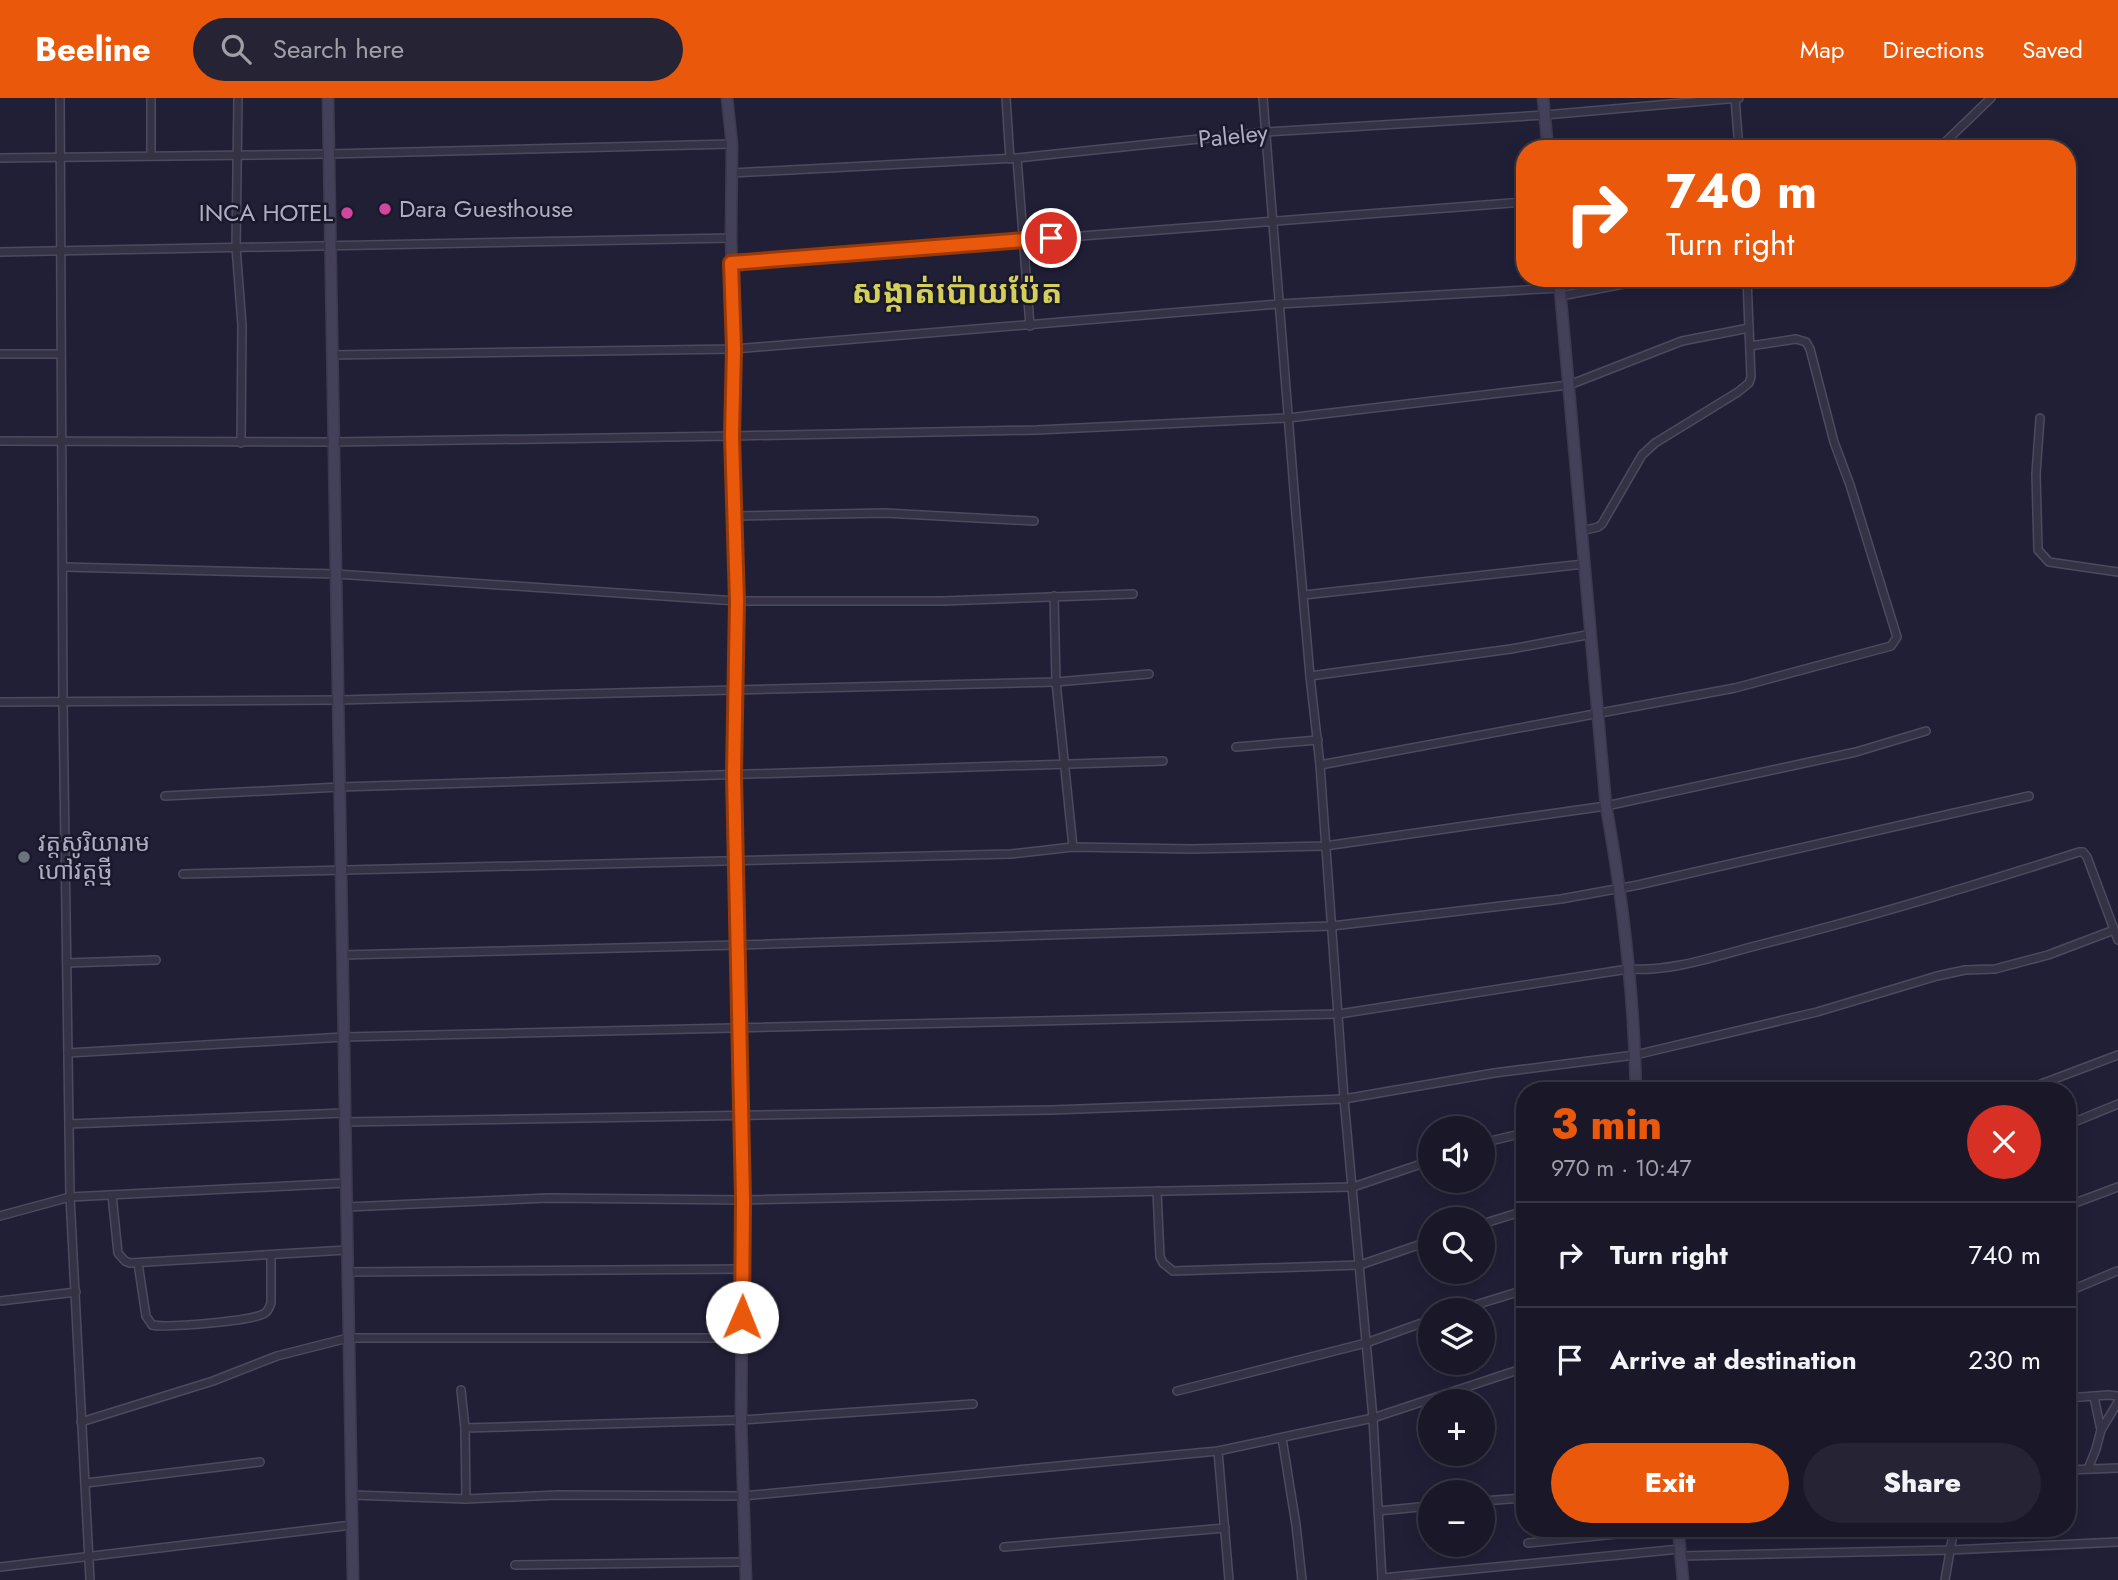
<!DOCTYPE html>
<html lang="en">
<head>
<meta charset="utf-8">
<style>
  body { margin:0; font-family:Jost,"Noto Sans Khmer",sans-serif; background:#262434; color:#f1f3f6; height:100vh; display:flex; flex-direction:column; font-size:26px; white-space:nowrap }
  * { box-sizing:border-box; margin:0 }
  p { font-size:23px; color:#9f9fa8 }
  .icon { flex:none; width:38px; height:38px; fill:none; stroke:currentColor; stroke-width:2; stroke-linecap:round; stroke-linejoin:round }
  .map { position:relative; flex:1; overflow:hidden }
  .sheet { position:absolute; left:1516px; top:984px; width:560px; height:455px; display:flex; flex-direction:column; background:#191728; border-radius:28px; box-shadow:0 4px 18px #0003,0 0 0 2px #373645 }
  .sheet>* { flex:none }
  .hud { position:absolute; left:1516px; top:42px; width:560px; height:147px; border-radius:28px; box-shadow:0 4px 18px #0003,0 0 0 2px #373645; background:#ea580c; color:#fff; overflow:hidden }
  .tools { position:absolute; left:1418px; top:1018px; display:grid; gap:14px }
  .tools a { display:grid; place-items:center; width:77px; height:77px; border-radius:50%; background:#191728; box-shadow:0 4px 18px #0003,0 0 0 2px #373645; font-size:35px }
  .pin { position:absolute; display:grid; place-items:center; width:60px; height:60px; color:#fff; margin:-30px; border:4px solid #fff; border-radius:50%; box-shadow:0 2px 7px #0007 }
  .me { position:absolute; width:77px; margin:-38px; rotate:1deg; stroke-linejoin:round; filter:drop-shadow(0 0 5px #0008) }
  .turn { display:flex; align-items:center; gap:24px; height:147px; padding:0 35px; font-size:32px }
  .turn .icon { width:91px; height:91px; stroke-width:2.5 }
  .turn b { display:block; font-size:49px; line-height:60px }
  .round { display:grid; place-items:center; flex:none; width:74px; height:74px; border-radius:37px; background:#262434 }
  .overview { display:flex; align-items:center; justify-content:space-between; height:119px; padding:0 35px }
  h1 { font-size:42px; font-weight:800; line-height:52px; color:#ea580c }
  .primary-button { display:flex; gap:14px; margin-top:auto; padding:14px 35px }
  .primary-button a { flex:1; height:80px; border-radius:42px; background:#ea580c; color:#fff; font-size:28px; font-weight:800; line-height:80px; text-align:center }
  .primary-button a+a { background:#262434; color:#f1f3f6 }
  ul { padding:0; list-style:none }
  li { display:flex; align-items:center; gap:21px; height:105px; padding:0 35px; border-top:2px solid #373645 }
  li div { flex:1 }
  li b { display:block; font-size:26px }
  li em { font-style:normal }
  header { display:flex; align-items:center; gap:42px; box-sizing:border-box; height:98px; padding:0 35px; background:#ea580c; color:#fff }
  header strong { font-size:33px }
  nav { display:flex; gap:38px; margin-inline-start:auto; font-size:24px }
  .search { width:490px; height:63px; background:#262434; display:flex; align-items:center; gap:18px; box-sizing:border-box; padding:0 24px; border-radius:38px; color:#9f9fa8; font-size:26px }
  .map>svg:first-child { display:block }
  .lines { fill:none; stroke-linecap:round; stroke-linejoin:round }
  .street-casing { stroke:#4d4a5f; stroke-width:10 }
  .secondary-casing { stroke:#3b394d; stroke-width:13 }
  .street { stroke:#353246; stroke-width:7 }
  .secondary { stroke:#444059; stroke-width:10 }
  .route-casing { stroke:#983908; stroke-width:18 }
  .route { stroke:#ea580c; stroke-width:12 }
  .hotel-dot { fill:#d1479c; stroke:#1a182b; stroke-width:2.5 }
  .worship-dot { fill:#6b7280; stroke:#1a182b; stroke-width:2.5 }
  .labels { text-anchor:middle; stroke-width:5; stroke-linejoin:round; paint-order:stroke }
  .street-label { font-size:24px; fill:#b0acc4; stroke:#1a182b }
  .poi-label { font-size:24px; fill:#b0acc4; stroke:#1a182b; text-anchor:start }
  .district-label { font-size:32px; font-weight:bold; fill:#d3cf58; stroke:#1a182b }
</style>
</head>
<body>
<header>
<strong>Beeline</strong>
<div class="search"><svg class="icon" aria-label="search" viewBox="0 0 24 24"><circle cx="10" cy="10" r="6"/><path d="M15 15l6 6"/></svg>Search here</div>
<nav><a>Map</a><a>Directions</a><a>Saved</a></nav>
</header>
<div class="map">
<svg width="2118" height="1482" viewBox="0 0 2118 1482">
  <rect width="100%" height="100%" fill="#211f36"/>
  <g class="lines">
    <g class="street-casing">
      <g id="street">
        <polyline points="60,0 63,605 70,1099 90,1482"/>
        <polyline points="151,0 151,58"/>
        <polyline points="238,0 236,149 242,227 241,345"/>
        <polyline points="1006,0 1010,61"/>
        <polyline points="1263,0 1296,417 1310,578 1320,667 1344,1001 1373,1320 1382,1482"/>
        <polyline points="1735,0 1739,51"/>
        <polyline points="1938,51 1991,0"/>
        <polyline points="0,60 329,56 732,46"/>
        <polyline points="1017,60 1030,228"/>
        <polyline points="732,75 1017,60 1266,34 1545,17 1739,0"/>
        <polyline points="0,154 731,140"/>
        <polyline points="731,165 1524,104"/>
        <polyline points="1561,198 1655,180"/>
        <polyline points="0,256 61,256"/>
        <polyline points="332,257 734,251 1279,206 1560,190"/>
        <polyline points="2040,320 2036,376 2038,452 2049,464 2118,474"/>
        <polyline points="0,343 334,344 732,338 1037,332 1288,320 1569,287 1682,243 1749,230"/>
        <polyline points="735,418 885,415 1034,423"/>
        <polyline points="1581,433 1598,429 1602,426 1642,357 1655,345 1738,294 1749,285 1751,279 1747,180"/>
        <polyline points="64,469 336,476 737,503 943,503 1133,496"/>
        <polyline points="1304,497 1584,466"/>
        <polyline points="1054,498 1056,584 1073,749"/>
        <polyline points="1310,578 1511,551 1592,536"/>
        <polyline points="0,604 338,602 1056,584 1149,576"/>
        <polyline points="1236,649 1318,642"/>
        <polyline points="1320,667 1735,590 1891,548 1897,539 1850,387 1834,344 1810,251 1806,244 1796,241 1750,248"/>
        <polyline points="165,698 340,689 1163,663"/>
        <polyline points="183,776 1011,756 1073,749 1192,751 1325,748 1606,708 1856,654 1926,633"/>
        <polyline points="342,857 738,847 1332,828 1561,801 1638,787 2029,698"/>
        <polyline points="67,865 156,862"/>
        <path d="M68 955 344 939 1339 916 1628 871C1672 874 1716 858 1759 847 1867 820 1973 788 2079 754H2083L2087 759 2118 842"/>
        <polyline points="2025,992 2118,957"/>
        <polyline points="345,1024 1052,1012 1344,1001 1494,975 1635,957 1817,914 1937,878 1965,872 1995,871 2048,857 2114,832"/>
        <polyline points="69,1026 345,1015"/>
        <polyline points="2067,1027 2118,1006"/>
        <polyline points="1482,1045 1524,1035"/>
        <polyline points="1157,1093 1160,1159 1163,1165 1173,1173 1360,1167 1430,1143"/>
        <polyline points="112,1097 118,1155 125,1163 130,1165 347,1152"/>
        <polyline points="2067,1108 2118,1089"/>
        <polyline points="347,1109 549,1100 743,1102 1353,1089 1430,1063"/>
        <polyline points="0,1118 70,1099 346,1085"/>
        <polyline points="1482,1126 1524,1113"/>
        <path d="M138 1165 146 1218 152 1227C167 1230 254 1223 265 1215 269 1212 269 1210 271 1205V1157"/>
        <polyline points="348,1174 743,1171"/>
        <polyline points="2067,1194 2117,1173"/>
        <polyline points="0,1203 76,1194"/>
        <polyline points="1456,1213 1524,1192"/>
        <polyline points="461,1292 465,1330"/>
        <polyline points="1177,1293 1366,1245 1430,1222"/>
        <polyline points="2067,1300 2108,1297 2118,1298"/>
        <polyline points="81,1324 213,1283 277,1258 348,1240 742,1240"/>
        <polyline points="2101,1332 2118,1304"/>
        <polyline points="1282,1340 1296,1427 1302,1482"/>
        <polyline points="1218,1353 1229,1482"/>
        <polyline points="2088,1371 2096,1351 2101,1332 2094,1299"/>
        <polyline points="2067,1372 2118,1370"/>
        <polyline points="86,1385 260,1364"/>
        <polyline points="352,1397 466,1401 557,1397 743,1398 1218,1353 1373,1320 1524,1270"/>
        <polyline points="466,1401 465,1330 741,1322 973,1306"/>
        <polyline points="1482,1403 1524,1400"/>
        <polyline points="1378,1413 1430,1408"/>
        <polyline points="1528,1445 1675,1430"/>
        <polyline points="1004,1449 1225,1430"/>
        <polyline points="1681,1458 1951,1452 2118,1444"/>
        <polyline points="515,1467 744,1464"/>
        <polyline points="0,1469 352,1427"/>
        <polyline points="1382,1480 1680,1451"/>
        <polyline points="1945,1482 1954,1430"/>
      </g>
    </g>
    <g class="secondary-casing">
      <g id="secondary">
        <polyline points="328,0 353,1482"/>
        <polyline points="727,0 732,46 731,140 734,251 732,338 737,503 734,676 743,1102 741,1322 746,1482"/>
        <polyline points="1543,0 1548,51"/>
        <path d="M1559 180 1606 708C1623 802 1634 897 1636 992"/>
        <polyline points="1678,1430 1683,1482"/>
      </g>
    </g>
    <use href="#street" class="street"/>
    <use href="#secondary" class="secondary"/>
  </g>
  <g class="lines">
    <g class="route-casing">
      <polyline id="route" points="742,1219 743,1102 734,676 737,503 732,338 734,251 731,165 1051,140"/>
    </g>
    <use href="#route" class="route"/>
  </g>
  <g class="hotel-dot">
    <circle cx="385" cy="111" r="7"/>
    <circle cx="347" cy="115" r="7"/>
  </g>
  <circle class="worship-dot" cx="24" cy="759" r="7"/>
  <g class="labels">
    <g class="street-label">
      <text transform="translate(1233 38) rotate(-6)" y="8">Paleley</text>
    </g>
    <g class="poi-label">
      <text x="399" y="119">Dara Guesthouse</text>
      <text x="333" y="123" text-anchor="end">INCA HOTEL</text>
      <text x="38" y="753">វត្តសូរិយារាម<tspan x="38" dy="28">ហៅវត្តថ្មី</tspan></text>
    </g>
    <g class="district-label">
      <text x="957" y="205">សង្កាត់ប៉ោយប៉ែត</text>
    </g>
  </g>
</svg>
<div class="tools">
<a><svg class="icon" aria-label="sound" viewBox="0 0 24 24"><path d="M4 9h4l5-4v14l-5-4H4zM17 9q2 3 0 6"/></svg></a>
<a><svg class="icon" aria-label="search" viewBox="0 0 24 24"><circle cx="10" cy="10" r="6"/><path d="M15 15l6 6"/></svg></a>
<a><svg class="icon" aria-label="layers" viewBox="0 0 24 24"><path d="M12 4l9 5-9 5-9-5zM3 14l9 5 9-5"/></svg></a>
<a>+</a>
<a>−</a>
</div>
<div class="pin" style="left:1051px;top:140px;background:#d93025"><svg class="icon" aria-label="arrive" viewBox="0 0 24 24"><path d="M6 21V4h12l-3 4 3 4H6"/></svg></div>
<svg class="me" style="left:742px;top:1219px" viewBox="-20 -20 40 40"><circle r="19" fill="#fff"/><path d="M0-13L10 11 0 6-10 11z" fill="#ea580c"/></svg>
<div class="hud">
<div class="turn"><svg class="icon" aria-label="right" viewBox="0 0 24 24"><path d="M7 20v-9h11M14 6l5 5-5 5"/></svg><div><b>740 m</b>Turn right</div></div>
</div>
<section class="sheet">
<div class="overview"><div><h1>3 min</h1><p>970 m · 10:47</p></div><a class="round" style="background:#d93025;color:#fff"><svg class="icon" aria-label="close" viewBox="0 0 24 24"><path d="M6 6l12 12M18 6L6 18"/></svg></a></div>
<ul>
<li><svg class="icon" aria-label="right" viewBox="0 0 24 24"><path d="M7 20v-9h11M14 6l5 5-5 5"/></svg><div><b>Turn right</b></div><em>740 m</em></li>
<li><svg class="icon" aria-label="arrive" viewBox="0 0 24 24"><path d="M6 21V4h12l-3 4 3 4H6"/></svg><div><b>Arrive at destination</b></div><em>230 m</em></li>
</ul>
<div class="primary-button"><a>Exit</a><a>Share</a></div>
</section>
</div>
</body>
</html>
